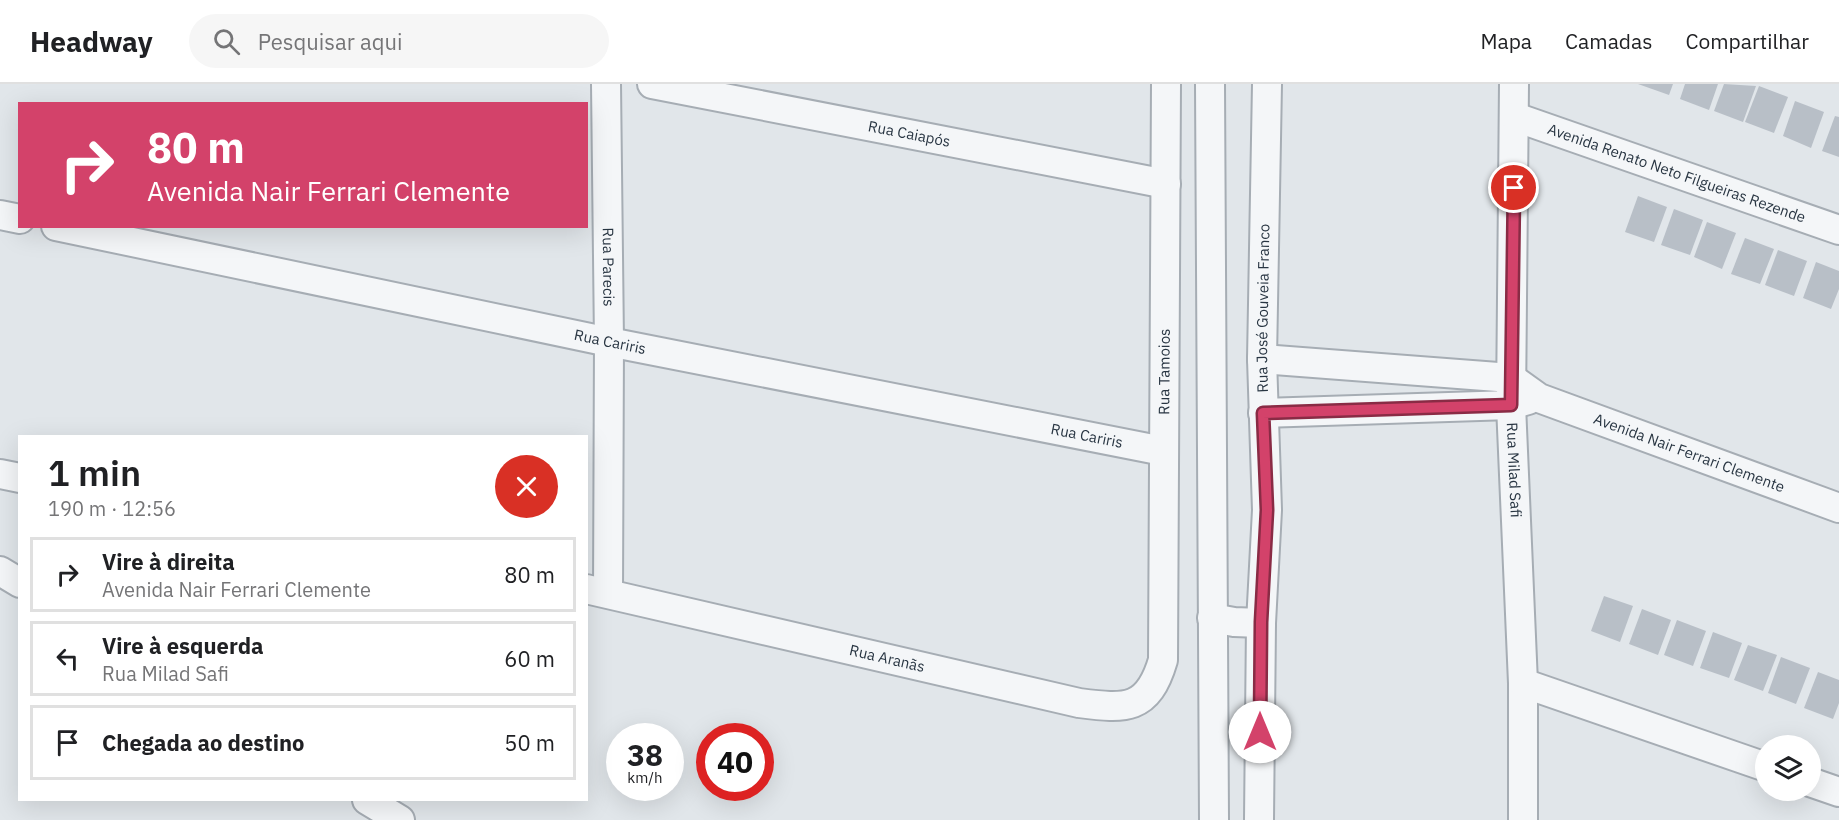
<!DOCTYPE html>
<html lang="pt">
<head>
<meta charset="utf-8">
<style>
  body { margin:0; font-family:"IBM Plex Sans",sans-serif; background:#f6f6f6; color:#202124; height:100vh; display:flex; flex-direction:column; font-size:22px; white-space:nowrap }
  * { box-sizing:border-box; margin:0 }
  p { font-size:20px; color:#757577 }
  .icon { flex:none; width:33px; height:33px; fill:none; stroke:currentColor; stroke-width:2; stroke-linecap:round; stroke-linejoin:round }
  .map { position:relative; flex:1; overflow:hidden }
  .details { position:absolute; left:18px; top:351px; width:570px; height:366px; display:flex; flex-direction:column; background:#fff; border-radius:0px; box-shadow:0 6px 24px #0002 }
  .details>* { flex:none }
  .top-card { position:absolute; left:18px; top:18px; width:570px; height:126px; border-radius:0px; box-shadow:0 6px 24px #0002; background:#d3426a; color:#fff; overflow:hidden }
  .buttons { position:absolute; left:1755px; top:651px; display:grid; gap:12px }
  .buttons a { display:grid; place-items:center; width:66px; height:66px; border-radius:50%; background:#fff; box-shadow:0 6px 24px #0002; font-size:30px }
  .speed { position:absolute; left:606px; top:639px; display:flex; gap:12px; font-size:30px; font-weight:700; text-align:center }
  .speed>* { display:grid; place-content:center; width:78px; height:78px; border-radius:50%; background:#fff; box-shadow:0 6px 24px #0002; line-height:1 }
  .speed small { font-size:15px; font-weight:400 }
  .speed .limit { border:9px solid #d22; background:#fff; color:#111 }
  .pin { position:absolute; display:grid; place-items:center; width:51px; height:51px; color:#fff; margin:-26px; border:3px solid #fff; border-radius:50%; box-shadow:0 2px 6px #0007 }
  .me { position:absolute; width:66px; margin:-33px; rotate:0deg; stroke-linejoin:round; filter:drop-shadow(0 0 4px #0008) }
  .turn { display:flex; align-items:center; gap:21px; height:126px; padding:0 30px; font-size:27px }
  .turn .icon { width:78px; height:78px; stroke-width:2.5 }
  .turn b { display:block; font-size:42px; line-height:51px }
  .round { display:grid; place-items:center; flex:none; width:63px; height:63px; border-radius:32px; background:#f6f6f6 }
  .summary { display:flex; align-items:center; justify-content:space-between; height:102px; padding:0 30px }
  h1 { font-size:36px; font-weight:600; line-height:45px }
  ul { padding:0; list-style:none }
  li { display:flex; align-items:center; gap:18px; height:75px; margin:0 12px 9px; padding:0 18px; border:3px solid #e0e0e0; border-radius:0px }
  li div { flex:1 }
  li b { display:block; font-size:22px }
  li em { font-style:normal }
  header { display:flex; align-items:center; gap:36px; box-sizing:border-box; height:84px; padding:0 30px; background:#fff; border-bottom:2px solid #e0e0e0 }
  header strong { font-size:28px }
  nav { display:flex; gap:33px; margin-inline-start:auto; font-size:21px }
  .search { width:420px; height:54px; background:#f6f6f6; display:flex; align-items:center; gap:15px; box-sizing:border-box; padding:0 21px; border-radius:33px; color:#757577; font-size:22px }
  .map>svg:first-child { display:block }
  .building { fill:#b8bfc7 }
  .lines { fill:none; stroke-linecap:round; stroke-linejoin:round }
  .minor-casing { stroke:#a6adb4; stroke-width:32 }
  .minor { stroke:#f4f6f8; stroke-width:28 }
  .route-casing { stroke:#892b45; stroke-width:15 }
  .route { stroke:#d3426a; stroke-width:10 }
  .labels { text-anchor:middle; stroke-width:6; stroke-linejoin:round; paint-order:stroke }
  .street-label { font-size:15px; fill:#283542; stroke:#f1f4f7 }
</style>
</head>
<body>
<header>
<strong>Headway</strong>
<div class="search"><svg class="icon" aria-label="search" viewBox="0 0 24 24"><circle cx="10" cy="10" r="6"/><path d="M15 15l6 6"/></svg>Pesquisar aqui</div>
<nav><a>Mapa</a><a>Camadas</a><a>Compartilhar</a></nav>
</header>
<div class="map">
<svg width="1839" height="736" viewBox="0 0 1839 736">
  <rect width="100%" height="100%" fill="#e1e6ea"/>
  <g class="building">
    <polygon points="1638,0 1673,0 1669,11"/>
    <polygon points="1685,0 1718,0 1709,26 1680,15"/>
    <polygon points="1724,0 1756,2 1743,38 1714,27"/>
    <polygon points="1759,2 1788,13 1774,49 1745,38"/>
    <polygon points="1795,17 1824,28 1811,64 1783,52"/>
    <polygon points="1835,32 1839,33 1839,73 1822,67"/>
    <polygon points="1638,112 1667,123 1654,158 1625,148"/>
    <polygon points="1674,125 1703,136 1690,171 1661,161"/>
    <polygon points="1707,138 1736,149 1722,185 1694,173"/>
    <polygon points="1745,154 1774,165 1760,200 1731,190"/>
    <polygon points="1778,166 1807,177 1794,212 1765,201"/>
    <polygon points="1816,178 1839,187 1839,205 1831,225 1803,214"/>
    <polygon points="1604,512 1633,522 1620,558 1591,547"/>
    <polygon points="1642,525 1671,536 1658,571 1629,560"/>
    <polygon points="1677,536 1706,547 1693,582 1664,571"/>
    <polygon points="1713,548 1742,559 1729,594 1700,584"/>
    <polygon points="1748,561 1777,571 1763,607 1734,596"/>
    <polygon points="1781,573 1810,584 1796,620 1768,609"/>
    <polygon points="1818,588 1839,596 1839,619 1833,635 1804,624"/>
  </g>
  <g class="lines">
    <g class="minor-casing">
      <g id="minor">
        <path id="s1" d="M606 0 609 258 608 509"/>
        <path id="s2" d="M652 0 1166 100"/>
        <polyline points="1210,0 1214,736"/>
        <path id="s3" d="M1514 0 1511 321 1523 599V736"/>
        <path id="s4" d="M1515 33 1839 146"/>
        <polyline points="0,131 20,135"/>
        <path id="s5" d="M56 142 609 258 1163 367"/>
        <path id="s6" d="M1262 275 1511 294 1539 314 1839 424"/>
        <polyline points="1263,329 1511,321 1528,316"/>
        <polyline points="0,390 20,394"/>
        <polyline points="0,487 20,499"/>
        <path id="s7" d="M586 505 1079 619C1126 625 1148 627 1163 576L1166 0"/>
        <polyline points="1212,534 1234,538 1261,539"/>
        <polyline points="1523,599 1766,683"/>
        <polyline points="1810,698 1839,708"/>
        <polyline points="367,716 400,736"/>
        <path id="s8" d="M1259 736 1261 539 1267 426 1262 275 1267 0"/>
      </g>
    </g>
    <use href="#minor" class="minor"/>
  </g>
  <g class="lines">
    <g class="route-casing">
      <polyline id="route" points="1260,648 1261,538 1267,426 1263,329 1511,321 1514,104"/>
    </g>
    <use href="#route" class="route"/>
  </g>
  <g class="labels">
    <g class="street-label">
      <text dy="5" stroke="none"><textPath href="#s2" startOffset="262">Rua Caiapós</textPath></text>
      <text dy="5" stroke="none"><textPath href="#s4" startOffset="171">Avenida Renato Neto Filgueiras Rezende</textPath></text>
      <text dy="5" stroke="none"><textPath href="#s1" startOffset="183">Rua Parecis</textPath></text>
      <text dy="5" stroke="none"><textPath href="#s8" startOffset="512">Rua José Gouveia Franco</textPath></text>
      <text dy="5" stroke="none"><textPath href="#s5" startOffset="566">Rua Cariris</textPath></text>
      <text dy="5" stroke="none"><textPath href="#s7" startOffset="903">Rua Tamoios</textPath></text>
      <text dy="5" stroke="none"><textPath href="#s5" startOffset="1052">Rua Cariris</textPath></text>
      <text dy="5" stroke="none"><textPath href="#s6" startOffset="444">Avenida Nair Ferrari Clemente</textPath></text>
      <text dy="5" stroke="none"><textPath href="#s3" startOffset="386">Rua Milad Safi</textPath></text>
      <text dy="5" stroke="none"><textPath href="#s7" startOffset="309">Rua Aranãs</textPath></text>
    </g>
  </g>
</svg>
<div class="buttons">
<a><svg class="icon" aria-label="layers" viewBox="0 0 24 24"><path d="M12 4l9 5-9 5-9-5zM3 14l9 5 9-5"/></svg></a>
</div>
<div class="speed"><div>38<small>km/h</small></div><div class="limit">40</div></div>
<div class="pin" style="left:1514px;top:104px;background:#d93025"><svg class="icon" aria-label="arrive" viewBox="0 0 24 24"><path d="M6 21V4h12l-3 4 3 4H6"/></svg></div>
<svg class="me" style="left:1260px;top:648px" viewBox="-20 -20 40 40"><circle r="19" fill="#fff"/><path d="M0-13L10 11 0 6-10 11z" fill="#d3426a"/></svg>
<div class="top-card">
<div class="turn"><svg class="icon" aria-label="right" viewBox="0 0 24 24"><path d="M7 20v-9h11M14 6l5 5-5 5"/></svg><div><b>80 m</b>Avenida Nair Ferrari Clemente</div></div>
</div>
<section class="details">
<div class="summary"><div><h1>1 min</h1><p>190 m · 12:56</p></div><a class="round" style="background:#d93025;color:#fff"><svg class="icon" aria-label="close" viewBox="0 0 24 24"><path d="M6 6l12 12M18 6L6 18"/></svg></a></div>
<ul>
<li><svg class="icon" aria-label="right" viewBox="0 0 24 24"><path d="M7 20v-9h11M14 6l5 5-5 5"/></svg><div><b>Vire à direita</b><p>Avenida Nair Ferrari Clemente</p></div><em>80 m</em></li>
<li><svg class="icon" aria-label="left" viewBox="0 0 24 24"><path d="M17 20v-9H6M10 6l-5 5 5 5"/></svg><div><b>Vire à esquerda</b><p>Rua Milad Safi</p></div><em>60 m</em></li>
<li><svg class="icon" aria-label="arrive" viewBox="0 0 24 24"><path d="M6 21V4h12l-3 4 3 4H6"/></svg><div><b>Chegada ao destino</b></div><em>50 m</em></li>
</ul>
</section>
</div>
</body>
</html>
